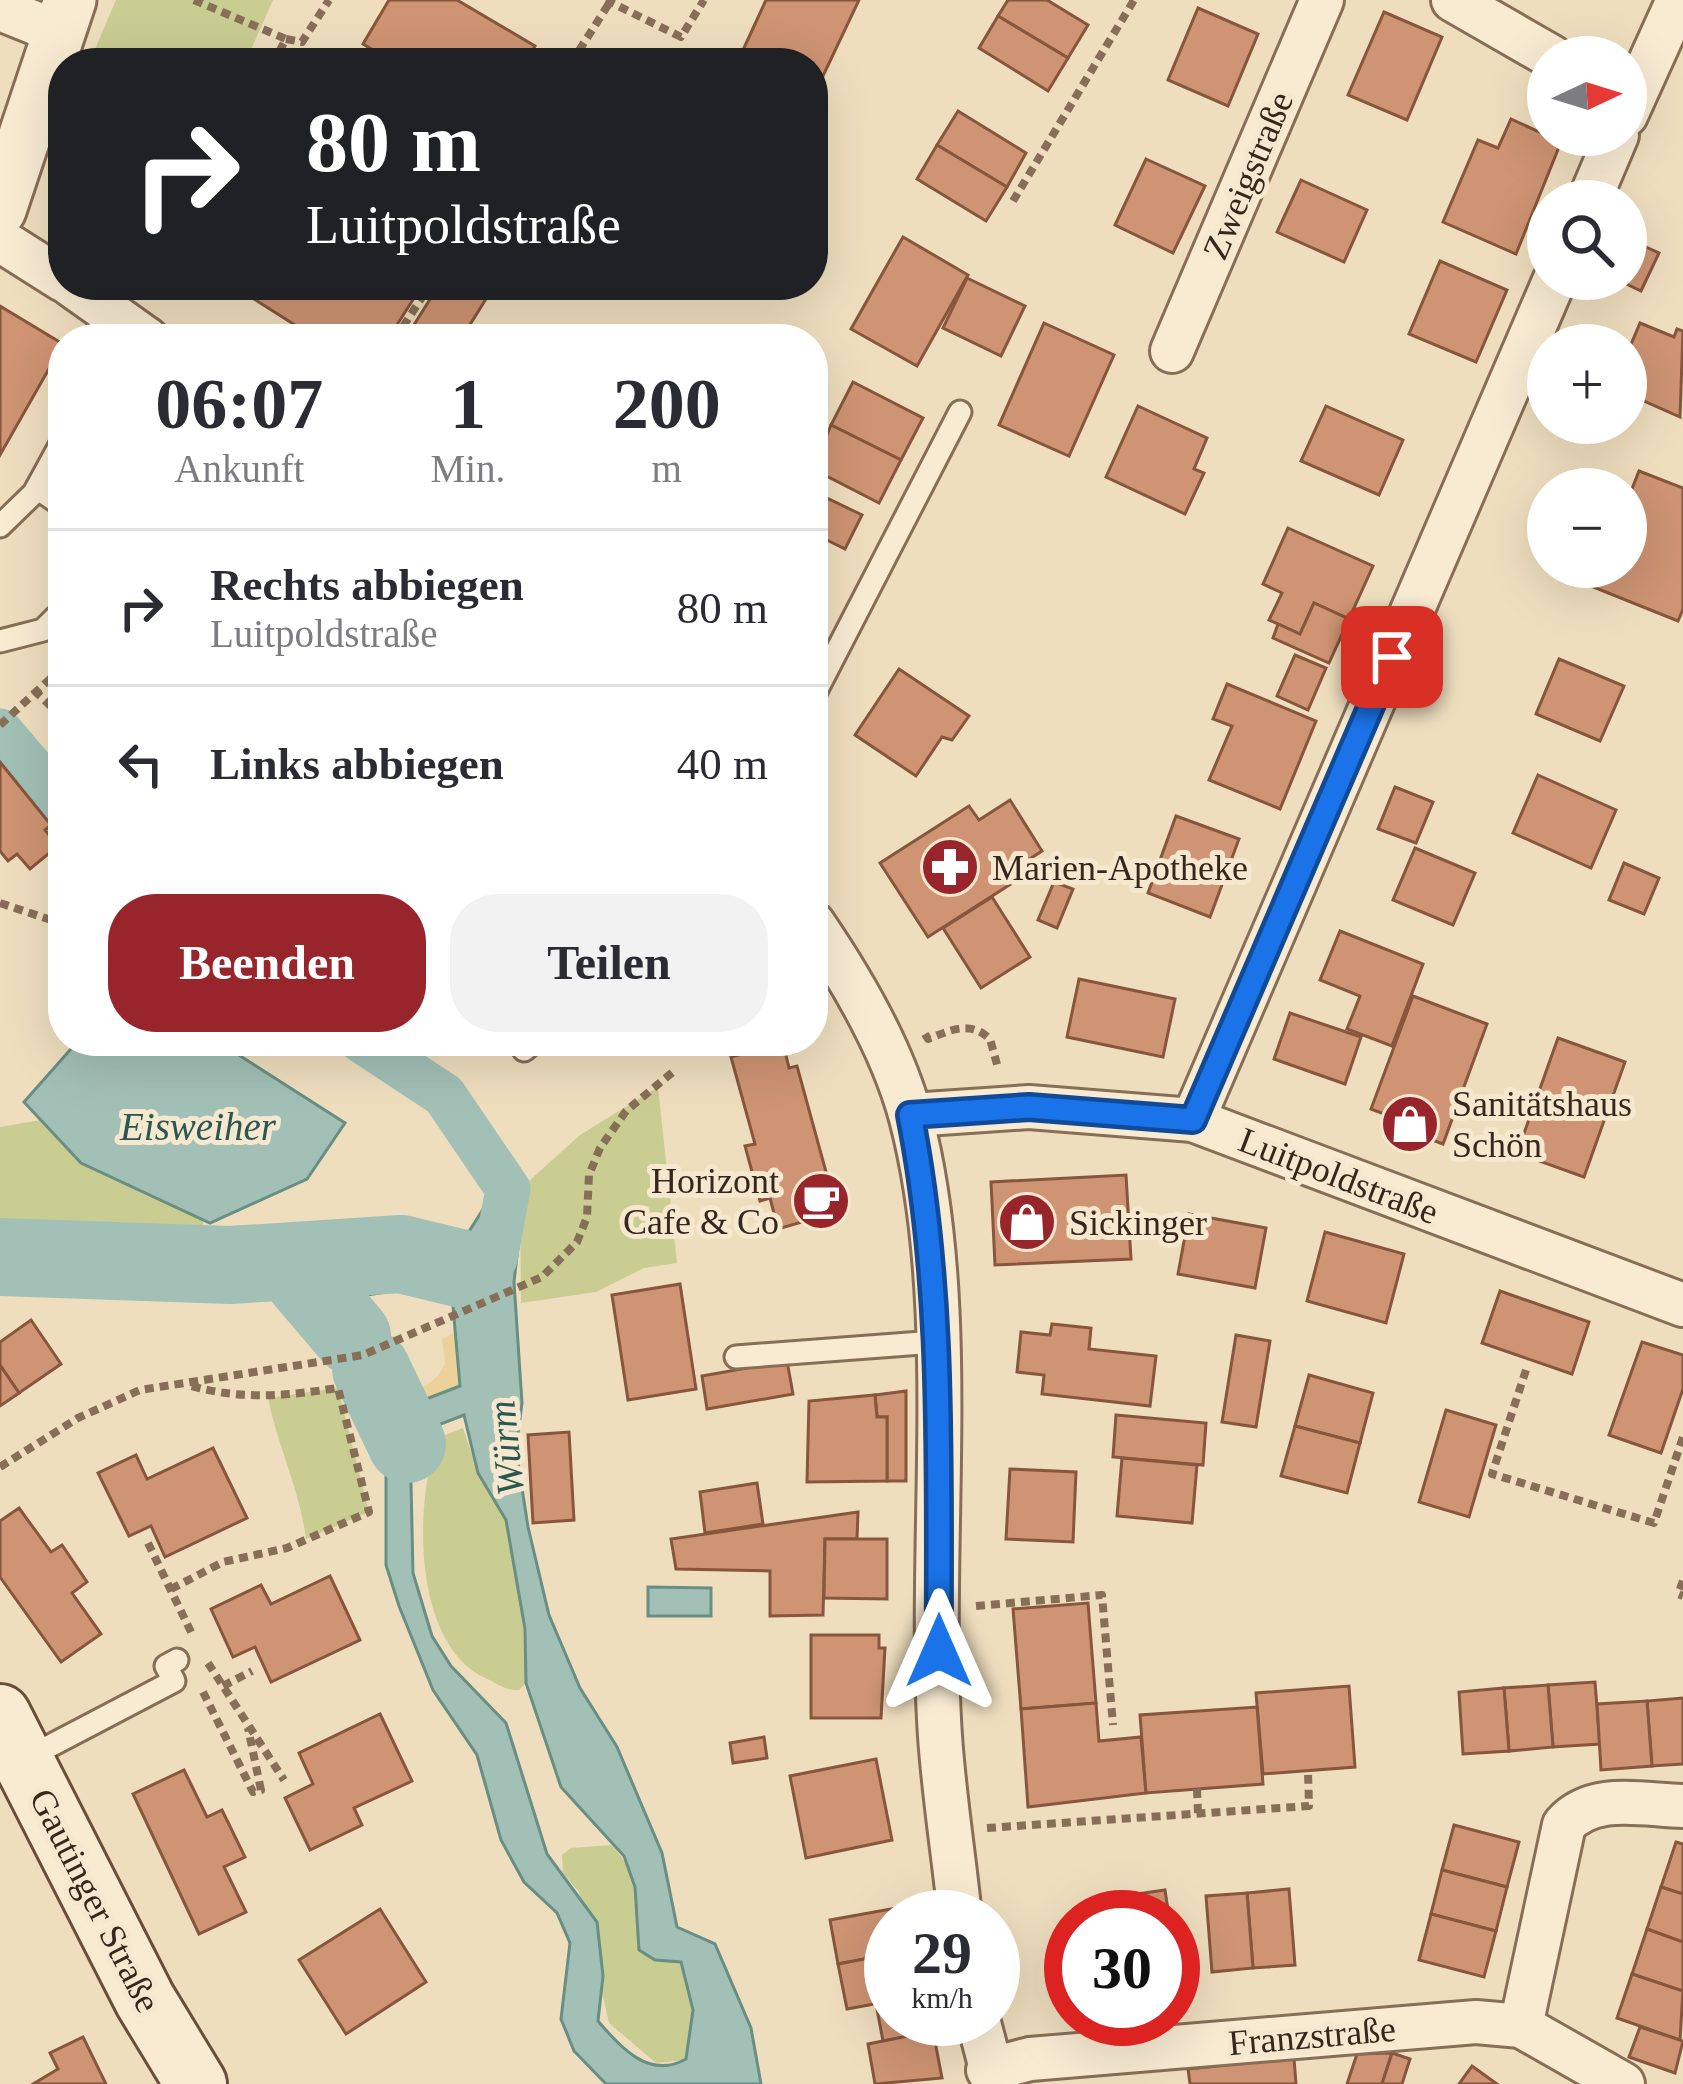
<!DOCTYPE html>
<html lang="de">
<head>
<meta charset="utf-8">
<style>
  body { margin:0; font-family:"Times New Roman",serif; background:#f2f2f3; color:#2b2b33; height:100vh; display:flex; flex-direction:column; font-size:45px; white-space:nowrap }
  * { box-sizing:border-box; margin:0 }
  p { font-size:39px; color:#7c7c81 }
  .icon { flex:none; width:66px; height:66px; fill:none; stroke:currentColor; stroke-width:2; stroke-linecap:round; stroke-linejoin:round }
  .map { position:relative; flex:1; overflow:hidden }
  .details { position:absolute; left:48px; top:324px; width:780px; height:732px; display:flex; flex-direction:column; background:#fff; border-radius:48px; box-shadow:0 12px 48px #0002 }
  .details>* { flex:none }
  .hud { position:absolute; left:48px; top:48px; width:780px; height:252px; border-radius:48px; box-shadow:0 12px 48px #0002; background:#202124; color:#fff; overflow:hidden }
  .needle { width:78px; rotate:86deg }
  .controls { position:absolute; left:1527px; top:36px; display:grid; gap:24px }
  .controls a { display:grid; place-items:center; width:120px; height:120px; border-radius:50%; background:#fff; box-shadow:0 12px 48px #0002; font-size:60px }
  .speed { position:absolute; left:864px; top:1890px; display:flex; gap:24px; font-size:60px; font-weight:700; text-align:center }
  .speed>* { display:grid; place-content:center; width:156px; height:156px; border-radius:50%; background:#fff; box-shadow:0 12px 48px #0002; line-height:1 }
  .speed small { font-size:30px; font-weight:400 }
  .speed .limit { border:18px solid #d22; background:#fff; color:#111 }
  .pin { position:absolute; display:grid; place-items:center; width:102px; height:102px; color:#fff; margin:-51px; border-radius:24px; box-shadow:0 6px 18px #0006 }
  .me { position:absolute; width:132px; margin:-66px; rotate:0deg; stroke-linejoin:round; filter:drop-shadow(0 0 9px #0008) }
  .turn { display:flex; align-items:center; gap:42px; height:252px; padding:0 60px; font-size:54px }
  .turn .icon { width:156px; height:156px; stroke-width:2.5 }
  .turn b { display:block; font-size:84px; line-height:102px }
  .eta { display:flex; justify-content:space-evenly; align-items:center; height:204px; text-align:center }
  .eta b { font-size:72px; font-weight:700; line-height:84px }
  .button { display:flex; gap:24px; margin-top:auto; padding:24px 60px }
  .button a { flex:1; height:138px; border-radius:48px; background:#98252c; color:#fff; font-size:48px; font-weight:700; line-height:138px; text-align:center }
  .button a+a { background:#f2f2f3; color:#2b2b33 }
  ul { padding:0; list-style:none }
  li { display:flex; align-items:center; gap:36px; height:156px; padding:0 60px; border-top:3px solid #e1e1e2 }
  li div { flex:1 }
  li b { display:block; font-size:45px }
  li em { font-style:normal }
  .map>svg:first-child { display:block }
  .green { fill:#c9cd92 }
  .sand { fill:#ecd29a }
  .water { fill:#a2c0b6; stroke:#698e83; stroke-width:3; fill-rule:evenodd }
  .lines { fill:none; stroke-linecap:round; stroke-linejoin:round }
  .canal { stroke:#a2c0b6; stroke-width:45 }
  .river { stroke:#a2c0b6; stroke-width:78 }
  .building { fill:#ce9473; stroke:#87563c; stroke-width:3 }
  .service-casing { stroke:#876e57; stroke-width:27 }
  .minor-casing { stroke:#876e57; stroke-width:48 }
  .tertiary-casing { stroke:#876e57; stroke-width:57 }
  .secondary-casing { stroke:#694f3a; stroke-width:66 }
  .path { stroke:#876e57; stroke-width:8; stroke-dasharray:9 6; stroke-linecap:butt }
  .service { stroke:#f9ebd2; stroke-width:21 }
  .minor { stroke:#f9ebd2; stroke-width:42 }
  .tertiary { stroke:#f9ebd2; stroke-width:51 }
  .secondary { stroke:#f9ebd2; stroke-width:60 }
  .route-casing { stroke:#114b97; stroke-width:30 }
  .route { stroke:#1a73e8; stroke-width:21 }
  .labels { text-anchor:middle; stroke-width:10; stroke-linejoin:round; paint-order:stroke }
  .street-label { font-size:36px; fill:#36271c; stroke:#f6e8ce }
  .poi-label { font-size:36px; fill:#36271c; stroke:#f6e8ce; text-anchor:start }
  .water-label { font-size:39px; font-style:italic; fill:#2a5752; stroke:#f6e8ce }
</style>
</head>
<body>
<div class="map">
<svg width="1683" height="2084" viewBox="0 0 1683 2084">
  <rect width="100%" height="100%" fill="#efdebe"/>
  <g class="green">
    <polygon points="116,0 273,0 245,63 89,63"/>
    <polygon points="658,1087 677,1263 644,1268 596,1292 521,1303 520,1189 580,1135"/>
    <polygon points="41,1120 81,1163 203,1219 204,1243 186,1258 61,1240 0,1242 0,1127"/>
    <path d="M338 1388 369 1512 306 1539C300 1490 278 1448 268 1398Z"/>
    <path d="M463 1428 478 1473 506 1520 525 1629 526 1683 519 1690C505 1691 497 1683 485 1678 412 1643 414 1502 438 1438Z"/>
    <path d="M611 1845C640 1872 638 1913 639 1950L655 1960 681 1961 693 2010 686 2060 656 2063 609 2023 579 1892 563 1873 562 1855 571 1848Z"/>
  </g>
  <path class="sand" d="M458 1331 461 1386 403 1408 387 1403 371 1369 378 1365 390 1390C413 1395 436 1386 445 1363L442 1339Z"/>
  <g class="water">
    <polygon points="78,1041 217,1041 345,1123 307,1179 210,1223 81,1163 24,1102"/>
    <path d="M513 1202 520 1229 514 1282 522 1403 516 1449 528 1527 549 1615 580 1688 617 1747 662 1853 677 1927 715 1944 751 2028 761 2084H606L574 2051 561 2019 570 1943 557 1913 524 1882 501 1840 477 1755 433 1690 399 1606 386 1565V1459L380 1411 391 1402 403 1408 460 1386 452 1295 407 1289 366 1295 356 1271 357 1240 468 1233 487 1203ZM464 1415 478 1473 506 1520 525 1629 526 1683 561 1787 624 1856 635 1887 639 1950 655 1960 681 1962 693 2010 686 2059C649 2080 620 2047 598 2021L603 1976 597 1922 547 1854 506 1723 451 1666 432 1636 413 1573 411 1483 421 1449 438 1425Z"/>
    <polygon points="648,1587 711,1588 711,1616 648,1616"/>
  </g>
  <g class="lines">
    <g class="canal">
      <polyline points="0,731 63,805"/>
      <polyline points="362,1041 444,1095 508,1189 495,1259"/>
    </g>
    <g class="river">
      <polyline points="0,1257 230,1265 401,1254 463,1269"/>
      <polyline points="290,1263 352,1336"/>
      <polyline points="371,1369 407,1444"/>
    </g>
  </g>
  <g class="building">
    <polygon points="389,0 457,0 535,46 525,63 395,63 363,44"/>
    <polygon points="766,0 859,0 813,97 813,63 737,63"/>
    <polygon points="1008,0 1047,0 1088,25 1068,58 998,16"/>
    <polygon points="1198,8 1258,34 1228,106 1168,80"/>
    <polygon points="1384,12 1442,37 1407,120 1348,95"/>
    <polygon points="998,16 1068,58 1048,91 979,48"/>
    <polygon points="958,111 1026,153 1007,187 937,145"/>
    <polygon points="1511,119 1561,142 1516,254 1443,222 1478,140 1498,148"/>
    <polygon points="937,145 1007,187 986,221 917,179"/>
    <polygon points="1146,159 1205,186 1173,253 1115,225"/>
    <polygon points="1301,180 1367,210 1344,262 1277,232"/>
    <polygon points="903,237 968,275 917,366 851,329"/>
    <polygon points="1626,238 1659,253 1641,291 1616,279 1626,279"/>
    <polygon points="1440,261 1507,290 1476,362 1409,334"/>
    <polygon points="967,278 1025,306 1001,356 943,328"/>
    <polygon points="232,285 393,285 414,298 388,339 317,339"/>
    <polygon points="439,285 465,285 486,299 461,339 405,339"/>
    <polygon points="0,306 63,344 0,455"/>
    <polygon points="1044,323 1114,355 1069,456 999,425"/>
    <polygon points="1640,323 1674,337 1677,329 1683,331 1680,417 1626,393 1626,356"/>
    <polygon points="853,382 923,418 901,460 831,425"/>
    <polygon points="1138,406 1207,438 1194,469 1204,473 1185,514 1106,477"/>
    <polygon points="1326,406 1403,440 1379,495 1301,461"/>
    <polygon points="831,425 901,460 879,503 813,469"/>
    <polygon points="1639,471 1683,488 1683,609 1678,621 1593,587 1601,567 1626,567 1626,504"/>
    <polygon points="827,498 862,515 845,549 813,533"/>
    <polygon points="1288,528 1373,566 1349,619 1314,603 1300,634 1269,620 1282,593 1263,584"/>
    <polygon points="1314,603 1349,619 1329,663 1273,638 1278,624 1300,634"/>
    <polygon points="1295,655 1326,668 1308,710 1277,696"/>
    <polygon points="1559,659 1624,686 1600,741 1536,714"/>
    <polygon points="899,669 969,716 952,740 942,737 916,776 855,735"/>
    <polygon points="1227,684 1316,721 1280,809 1209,780 1232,726 1213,719"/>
    <polygon points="0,762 51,825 45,830 58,846 30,869 17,854 8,861 0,851"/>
    <polygon points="1538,775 1616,810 1591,868 1513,833"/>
    <polygon points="1395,787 1433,802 1416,843 1378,829"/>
    <polygon points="1010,800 1042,851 1011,871 1017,880 928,937 880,863 969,806 979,820"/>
    <polygon points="1176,816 1239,839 1210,917 1148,893"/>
    <polygon points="1415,848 1475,873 1453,925 1393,900"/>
    <polygon points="1624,863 1659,878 1644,914 1609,900"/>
    <polygon points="1054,882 1073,889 1057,928 1038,920"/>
    <polygon points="992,897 1030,957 981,988 943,928"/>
    <polygon points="1340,931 1423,964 1392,1046 1347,1029 1360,996 1320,980"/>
    <polygon points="1079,979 1175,999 1163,1057 1067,1037"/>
    <polygon points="1413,996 1487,1024 1443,1144 1384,1122 1387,1115 1371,1109"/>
    <polygon points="1290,1013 1361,1037 1345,1084 1274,1059"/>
    <polygon points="1558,1038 1625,1062 1584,1177 1517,1153"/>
    <polygon points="783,1043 789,1068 797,1066 837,1212 778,1229 770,1198 760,1201 745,1146 755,1144 731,1057"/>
    <polygon points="1126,1175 1131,1259 995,1265 991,1182"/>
    <polygon points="1189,1214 1266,1228 1255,1288 1178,1274"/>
    <polygon points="1325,1232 1404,1254 1386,1323 1307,1301"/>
    <polygon points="680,1284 696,1389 628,1400 612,1295"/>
    <polygon points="1500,1291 1589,1322 1572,1374 1482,1343"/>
    <polygon points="31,1320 61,1364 19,1393 0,1365 0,1342"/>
    <polygon points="1052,1324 1091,1328 1089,1349 1156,1356 1150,1406 1042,1394 1044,1375 1017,1372 1021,1332 1050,1335"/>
    <polygon points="1236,1335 1270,1341 1256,1427 1222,1422"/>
    <polygon points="1642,1342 1683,1355 1683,1389 1661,1453 1609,1435"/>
    <polygon points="787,1361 793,1394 707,1409 702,1376"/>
    <polygon points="0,1365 19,1393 0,1406"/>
    <polygon points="1309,1375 1373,1393 1360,1443 1295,1426"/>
    <polygon points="906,1391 906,1481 887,1481 887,1417 877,1417 875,1395"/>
    <polygon points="875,1395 877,1417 887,1417 887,1481 807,1482 809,1401"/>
    <polygon points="1446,1410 1496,1425 1469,1517 1419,1502"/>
    <polygon points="1116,1415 1206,1423 1203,1465 1113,1457"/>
    <polygon points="1295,1426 1360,1443 1347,1493 1281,1476"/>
    <polygon points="569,1432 574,1520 533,1523 528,1435"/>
    <polygon points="213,1448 247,1518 165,1557 151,1526 129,1536 98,1473 136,1455 147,1479"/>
    <polygon points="1122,1458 1197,1465 1192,1523 1117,1516"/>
    <polygon points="1010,1469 1076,1472 1073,1542 1006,1539"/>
    <polygon points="757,1483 763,1524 705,1533 700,1492"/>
    <polygon points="19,1508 51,1552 62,1545 87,1582 72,1593 101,1634 61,1662 0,1577 0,1521"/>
    <polygon points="858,1512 857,1539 825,1539 823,1615 770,1616 770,1571 676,1569 671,1539"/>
    <polygon points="825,1539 887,1539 887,1599 824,1598"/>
    <polygon points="330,1576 360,1640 271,1682 255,1647 233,1657 211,1609 261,1585 271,1604"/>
    <polygon points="1088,1603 1096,1703 1021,1709 1013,1609"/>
    <polygon points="811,1635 879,1635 879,1648 885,1648 881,1718 811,1718"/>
    <polygon points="1595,1682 1600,1744 1553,1747 1548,1685"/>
    <polygon points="1548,1685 1553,1747 1509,1751 1504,1688"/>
    <polygon points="1349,1686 1355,1767 1263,1774 1256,1693"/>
    <polygon points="1504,1688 1509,1751 1463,1754 1459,1692"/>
    <polygon points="1683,1698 1683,1764 1652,1766 1647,1701"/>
    <polygon points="1647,1701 1652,1766 1601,1770 1597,1704"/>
    <polygon points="1096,1703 1099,1741 1141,1737 1146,1793 1028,1807 1021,1709"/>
    <polygon points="1257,1707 1263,1784 1146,1793 1140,1715"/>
    <polygon points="380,1714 412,1781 354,1808 362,1825 310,1850 285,1798 313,1784 299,1753"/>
    <polygon points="764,1737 767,1758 733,1763 730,1743"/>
    <polygon points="876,1759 892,1840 806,1858 790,1776"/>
    <polygon points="184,1770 207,1817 222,1810 245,1857 224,1867 246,1912 199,1934 133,1794"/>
    <polygon points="1454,1825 1519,1842 1507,1887 1442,1870"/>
    <polygon points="1676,1842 1683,1844 1683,1894 1661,1887"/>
    <polygon points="1442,1870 1507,1887 1496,1931 1431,1914"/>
    <polygon points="1661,1887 1683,1894 1683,1942 1647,1929"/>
    <polygon points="1289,1889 1295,1965 1253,1968 1247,1893"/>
    <polygon points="1165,1890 1169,1917 1096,1917 1094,1900"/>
    <polygon points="1247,1893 1253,1968 1212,1972 1206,1896"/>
    <polygon points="902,1907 904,1917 891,1917 891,1954 838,1964 830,1920"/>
    <polygon points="380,1909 426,1982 346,2034 299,1960"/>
    <polygon points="1431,1914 1496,1931 1484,1977 1419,1960"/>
    <polygon points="1647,1929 1683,1942 1683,1991 1632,1974"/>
    <polygon points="891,1954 891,2001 847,2009 838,1964"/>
    <polygon points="1632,1974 1683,1991 1680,2040 1617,2018"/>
    <polygon points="891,2001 891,2019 914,2019 917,2035 883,2041 876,2004"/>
    <polygon points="1640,2027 1683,2041 1675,2073 1629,2057"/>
    <polygon points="933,2031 942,2078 875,2084 868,2044"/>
    <polygon points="83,2037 106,2084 33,2084 58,2069 50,2053"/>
    <polygon points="1392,2053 1382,2084 1347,2084 1357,2054"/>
    <polygon points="1392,2053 1410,2059 1402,2084 1382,2084"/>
    <polygon points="1294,2058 1296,2084 1190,2084 1188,2069"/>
    <polygon points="1472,2066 1497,2084 1459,2084"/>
  </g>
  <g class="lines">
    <g class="service-casing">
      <g id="service">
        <polyline points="37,488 63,506"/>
        <polyline points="0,526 34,493 63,440"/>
        <polyline points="0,641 43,630 63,610"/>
        <polyline points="813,697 960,412"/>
        <polyline points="674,1041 681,1041"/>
        <polyline points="524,1050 535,1041"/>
        <polyline points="736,1357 935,1342"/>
        <polyline points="25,1759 174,1681 166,1666 177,1660"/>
      </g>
    </g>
    <g class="minor-casing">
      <g id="minor">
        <polyline points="1453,0 1552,57"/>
        <polyline points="0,9 60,33"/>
        <polyline points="1626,115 1678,0"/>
        <polyline points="1589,201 1617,135"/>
        <polyline points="0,240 63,280"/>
        <polyline points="71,285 147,339"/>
        <polyline points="1172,351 1322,0"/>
        <path d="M813 923C852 980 893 1050 911 1118 961 1308 927 1539 940 1736 944 1796 954 1857 960 1917"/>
        <polyline points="911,1115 1029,1107 1193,1120 1683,1305"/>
        <polyline points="1193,1120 1555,279"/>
        <polyline points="978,2019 995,2084"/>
        <path d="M1521 2026 1564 1825C1593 1792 1642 1805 1683 1806"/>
        <polyline points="988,2070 1030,2059 1476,2022 1521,2026 1623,2084"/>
      </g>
    </g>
    <g class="tertiary-casing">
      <polyline id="tertiary" points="0,210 70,0"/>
    </g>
    <g class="secondary-casing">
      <polyline id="secondary" points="0,1715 145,2000 196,2084"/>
    </g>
    <g class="path">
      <polyline points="194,0 286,39 273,63"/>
      <polyline points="606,0 681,37 704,0"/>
      <polyline points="286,39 302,42 329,0"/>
      <polyline points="571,63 610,2"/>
      <polyline points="1013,201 1134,0"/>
      <polyline points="395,339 430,285"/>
      <polyline points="34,690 63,718"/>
      <polyline points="0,725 63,667"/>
      <polyline points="0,903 63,924"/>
      <path d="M925 1034 928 1039C951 1030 970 1020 990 1039L998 1068"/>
      <polyline points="708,1052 728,1041"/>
      <polyline points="1526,1370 1492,1474 1654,1523 1683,1437"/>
      <polyline points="0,1467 78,1418 140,1390 363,1355 542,1277 577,1242 587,1217 589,1175 600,1148 626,1111 674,1071"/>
      <polyline points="148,1543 192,1634"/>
      <polyline points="1683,1581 1678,1594 1683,1596"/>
      <path d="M171 1589 223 1562 287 1548 369 1512 338 1388C285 1396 243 1400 191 1386"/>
      <polyline points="976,1606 1102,1595 1113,1725"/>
      <polyline points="208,1663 284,1780"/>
      <polyline points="223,1686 252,1671"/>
      <polyline points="203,1692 253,1792 261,1790 248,1728"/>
      <polyline points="1197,1789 1198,1814"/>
      <polyline points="987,1828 1309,1806 1308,1771"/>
    </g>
    <use href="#service" class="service"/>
    <use href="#minor" class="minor"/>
    <use href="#tertiary" class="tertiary"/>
    <use href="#secondary" class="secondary"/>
  </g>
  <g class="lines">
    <g class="route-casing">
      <path id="route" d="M939 1651C938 1472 945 1291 910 1115L1029 1107 1193 1120 1392 657"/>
    </g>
    <use href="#route" class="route"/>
  </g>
  <defs>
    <g id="pharmacy-disc" transform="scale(3)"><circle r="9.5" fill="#98252c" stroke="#f6e8ce"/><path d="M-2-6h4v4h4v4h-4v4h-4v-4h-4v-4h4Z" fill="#fff"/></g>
    <g id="shop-disc" transform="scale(3)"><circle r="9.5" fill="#98252c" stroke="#f6e8ce"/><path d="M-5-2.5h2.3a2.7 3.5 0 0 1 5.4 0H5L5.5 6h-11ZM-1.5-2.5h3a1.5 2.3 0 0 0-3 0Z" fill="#fff"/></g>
    <g id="cafe-disc" transform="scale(3)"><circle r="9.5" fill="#98252c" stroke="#f6e8ce"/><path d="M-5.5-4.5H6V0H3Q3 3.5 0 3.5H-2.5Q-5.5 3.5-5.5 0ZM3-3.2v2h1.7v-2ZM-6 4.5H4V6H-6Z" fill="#fff"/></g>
  </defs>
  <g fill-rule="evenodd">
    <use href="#pharmacy-disc" x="950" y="867"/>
    <use href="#shop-disc" x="1410" y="1124"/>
    <use href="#cafe-disc" x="821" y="1201"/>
    <use href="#shop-disc" x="1027" y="1222"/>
  </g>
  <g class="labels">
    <g class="street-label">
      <text transform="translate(1247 175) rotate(-67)" y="13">Zweigstraße</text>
      <text transform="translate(1339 1175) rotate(21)" y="13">Luitpoldstraße</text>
      <text transform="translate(96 1900) rotate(63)" y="13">Gautinger Straße</text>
      <text transform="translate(1312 2035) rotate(-5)" y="13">Franzstraße</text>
    </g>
    <g class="poi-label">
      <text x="992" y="880">Marien-Apotheke</text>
      <text x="1452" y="1116">Sanitätshaus<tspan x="1452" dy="41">Schön</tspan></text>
      <text x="779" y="1193" text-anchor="end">Horizont<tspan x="779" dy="41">Cafe &amp; Co</tspan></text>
      <text x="1069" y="1235">Sickinger</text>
    </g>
    <g class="water-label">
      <text x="198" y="1140">Eisweiher</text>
      <text transform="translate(505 1448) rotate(-96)" y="14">Würm</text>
    </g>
  </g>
</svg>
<div class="controls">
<a><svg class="needle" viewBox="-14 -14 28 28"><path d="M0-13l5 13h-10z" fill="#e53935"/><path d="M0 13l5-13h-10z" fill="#7c7c81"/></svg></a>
<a><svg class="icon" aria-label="search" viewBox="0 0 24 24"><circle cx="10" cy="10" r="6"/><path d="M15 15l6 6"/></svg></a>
<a>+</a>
<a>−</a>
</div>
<div class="speed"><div>29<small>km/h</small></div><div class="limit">30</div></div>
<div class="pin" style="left:1392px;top:657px;background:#d93025"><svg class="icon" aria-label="arrive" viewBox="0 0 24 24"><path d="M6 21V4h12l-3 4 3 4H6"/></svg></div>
<svg class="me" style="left:939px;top:1651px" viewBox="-20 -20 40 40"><path d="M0-17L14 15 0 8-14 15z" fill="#1a73e8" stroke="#fff" stroke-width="4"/></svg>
<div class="hud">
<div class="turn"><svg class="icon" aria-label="right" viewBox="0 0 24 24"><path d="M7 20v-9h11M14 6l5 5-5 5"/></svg><div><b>80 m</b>Luitpoldstraße</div></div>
</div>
<section class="details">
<div class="eta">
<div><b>06:07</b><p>Ankunft</p></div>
<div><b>1</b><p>Min.</p></div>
<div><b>200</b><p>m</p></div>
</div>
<ul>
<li><svg class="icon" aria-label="right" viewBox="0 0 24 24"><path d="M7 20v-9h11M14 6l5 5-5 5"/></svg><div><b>Rechts abbiegen</b><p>Luitpoldstraße</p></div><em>80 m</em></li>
<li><svg class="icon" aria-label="left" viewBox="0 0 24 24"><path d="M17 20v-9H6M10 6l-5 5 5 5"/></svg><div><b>Links abbiegen</b></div><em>40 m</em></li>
</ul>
<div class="button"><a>Beenden</a><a>Teilen</a></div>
</section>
</div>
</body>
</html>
